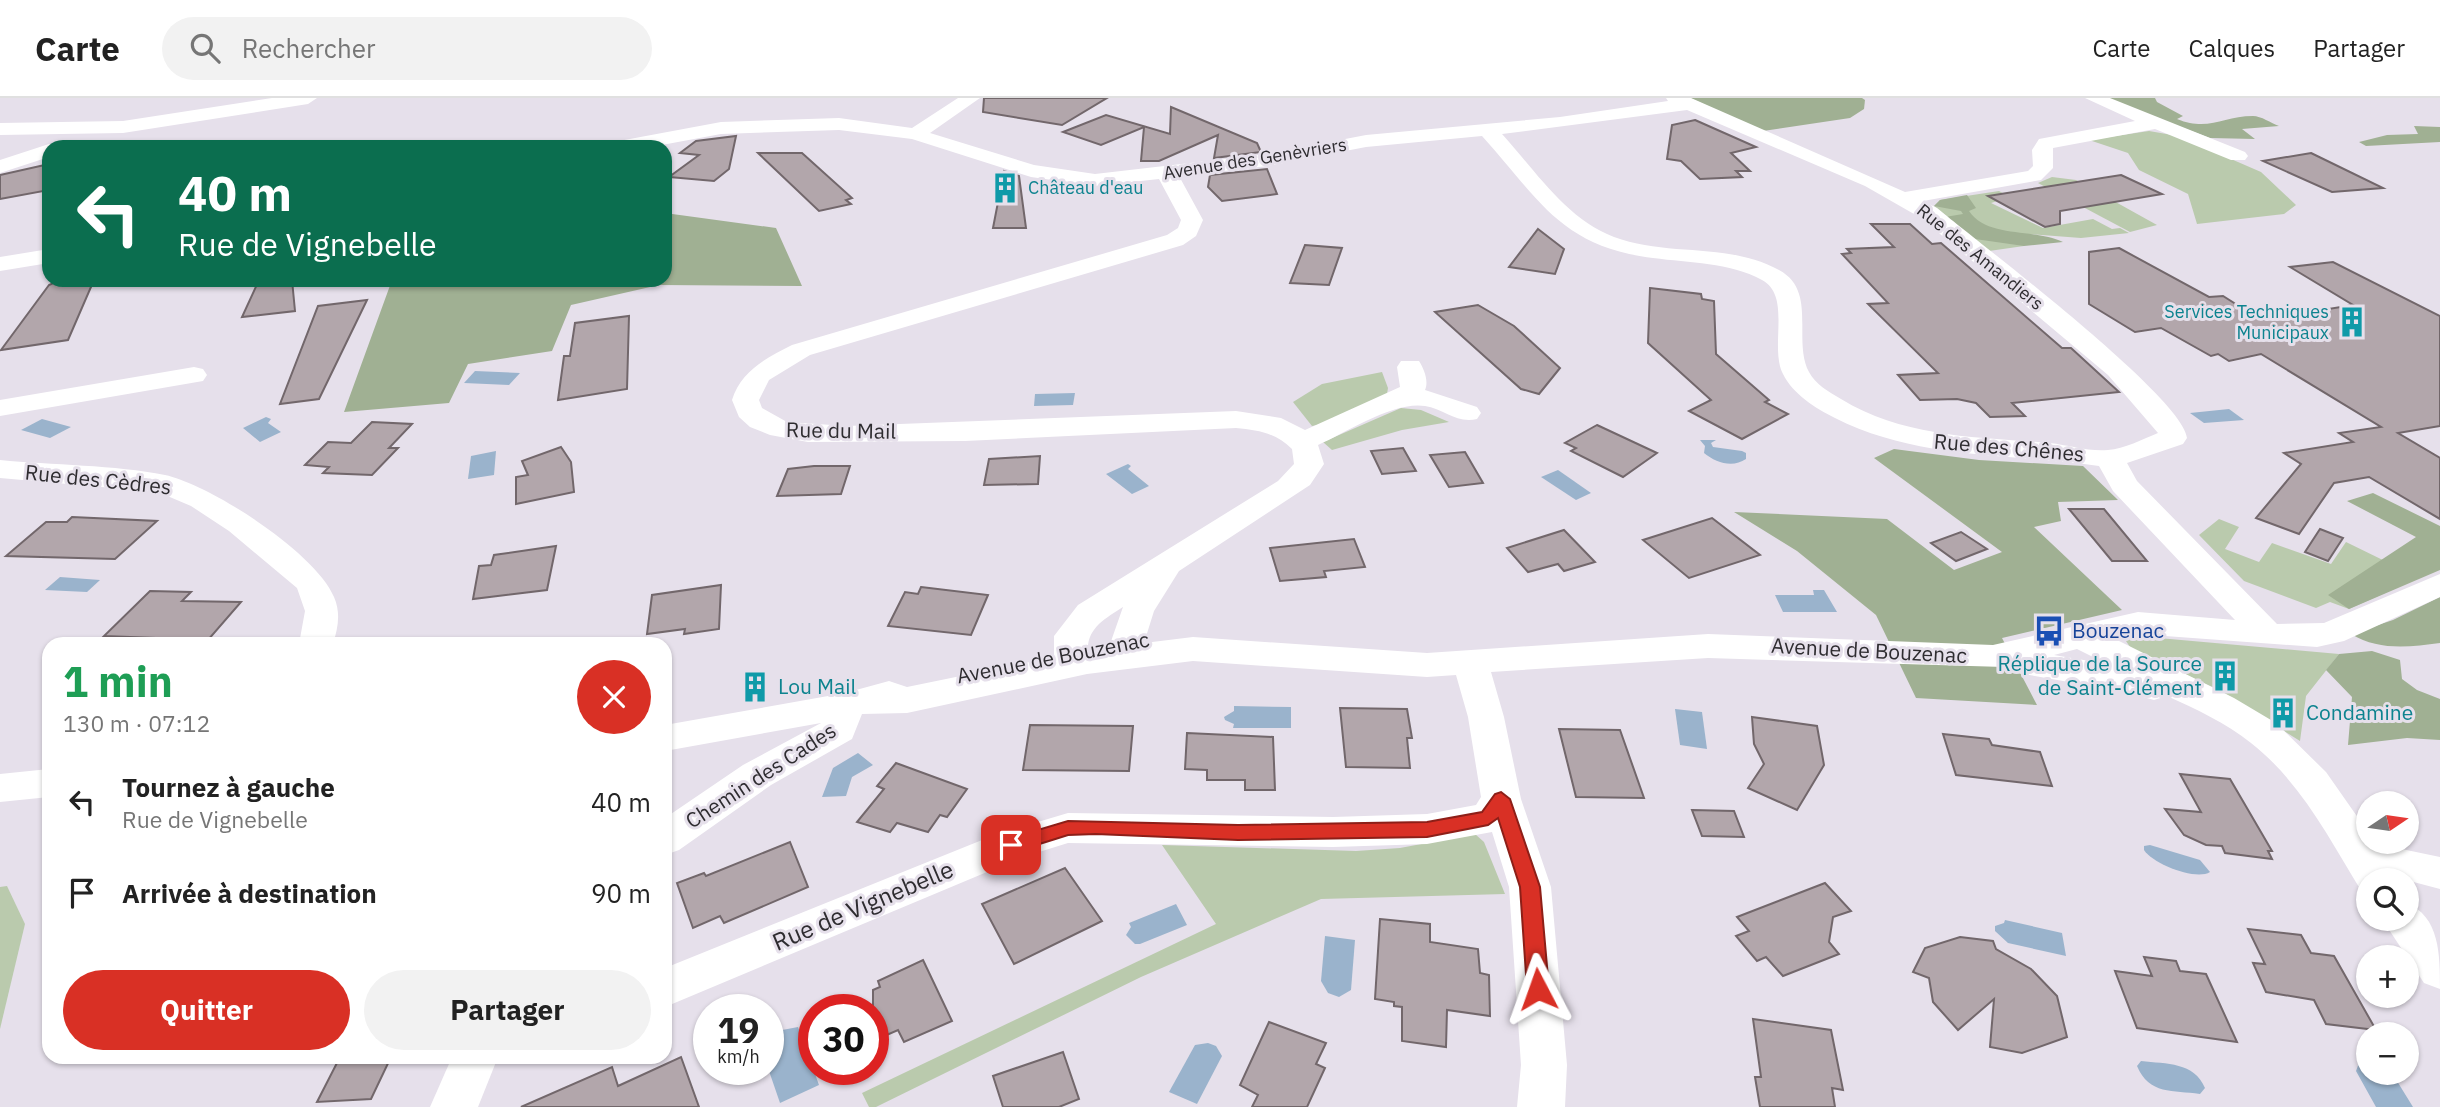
<!DOCTYPE html>
<html lang="fr">
<head>
<meta charset="utf-8">
<style>
  body { margin:0; font-family:"IBM Plex Sans",sans-serif; background:#f2f2f2; color:#222; height:100vh; display:flex; flex-direction:column; font-size:26px; white-space:nowrap }
  * { box-sizing:border-box; margin:0 }
  p { font-size:23px; color:#767676 }
  .icon { flex:none; width:38px; height:38px; fill:none; stroke:currentColor; stroke-width:2; stroke-linecap:round; stroke-linejoin:round }
  .map { position:relative; flex:1; overflow:hidden }
  .details { position:absolute; left:42px; top:539px; width:630px; height:427px; display:flex; flex-direction:column; background:#fff; border-radius:21px; box-shadow:0 2px 5px #0004 }
  .details>* { flex:none }
  .hud { position:absolute; left:42px; top:42px; width:630px; height:147px; border-radius:21px; box-shadow:0 2px 5px #0004; background:#0b6e4f; color:#fff; overflow:hidden }
  .needle { width:46px; rotate:77deg }
  .controls { position:absolute; left:2356px; top:693px; display:grid; gap:14px }
  .controls a { display:grid; place-items:center; width:63px; height:63px; border-radius:50%; background:#fff; box-shadow:0 2px 5px #0004; font-size:35px }
  .speed { position:absolute; left:693px; top:896px; display:flex; gap:14px; font-size:35px; font-weight:700; text-align:center }
  .speed>* { display:grid; place-content:center; width:91px; height:91px; border-radius:50%; background:#fff; box-shadow:0 2px 5px #0004; line-height:1 }
  .speed small { font-size:18px; font-weight:400 }
  .speed .limit { border:10px solid #d22; background:#fff; color:#111 }
  .pin { position:absolute; display:grid; place-items:center; width:60px; height:60px; color:#fff; margin:-30px; border-radius:14px; box-shadow:0 4px 10px #0006 }
  .me { position:absolute; width:77px; margin:-38px; rotate:356deg; stroke-linejoin:round; filter:drop-shadow(0 0 5px #0008) }
  .turn { display:flex; align-items:center; gap:24px; height:147px; padding:0 21px; font-size:32px }
  .turn .icon { width:91px; height:91px; stroke-width:2.5 }
  .turn b { display:block; font-size:49px; line-height:60px }
  .round { display:grid; place-items:center; flex:none; width:74px; height:74px; border-radius:37px; background:#f2f2f2 }
  .head { display:flex; align-items:center; justify-content:space-between; height:119px; padding:0 21px }
  h1 { font-size:42px; font-weight:700; line-height:52px; color:#1e9e55 }
  .button { display:flex; gap:14px; margin-top:auto; padding:14px 21px }
  .button a { flex:1; height:80px; border-radius:42px; background:#d93025; color:#fff; font-size:28px; font-weight:700; line-height:80px; text-align:center }
  .button a+a { background:#f2f2f2; color:#222 }
  ul { padding:0; list-style:none }
  li { display:flex; align-items:center; gap:21px; height:91px; padding:0 21px }
  li div { flex:1 }
  li b { display:block; font-size:26px }
  li em { font-style:normal }
  header { display:flex; align-items:center; gap:42px; box-sizing:border-box; height:98px; padding:0 35px; background:#fff; border-bottom:2px solid #e0e0e0 }
  header strong { font-size:33px }
  nav { display:flex; gap:38px; margin-inline-start:auto; font-size:24px }
  .search { width:490px; height:63px; background:#f2f2f2; display:flex; align-items:center; gap:18px; box-sizing:border-box; padding:0 24px; border-radius:38px; color:#767676; font-size:26px }
  .map>svg:first-child { display:block }
  .green { fill:#bacaad }
  .forest { fill:#a0b093 }
  .water { fill:#9ab3cc }
  .building { fill:#b2a6ab; stroke:#72676b; stroke-width:2 }
  .lines { fill:none; stroke-linecap:round; stroke-linejoin:round }
  .minor { fill:#fff; fill-rule:evenodd }
  .route { fill:#d93025; stroke:#8d1f18; stroke-width:2 }
  .labels { text-anchor:middle; stroke-width:6; stroke-linejoin:round; paint-order:stroke }
  .far-street-label { font-size:18px; fill:#2e2c30; stroke:#e6e0eb }
  .far-culture-label { font-size:18px; fill:#0d838f; stroke:#e6e0eb; text-anchor:start }
  .street-label { font-size:21px; fill:#2e2c30; stroke:#e6e0eb }
  .transit-label { font-size:21px; fill:#164399; stroke:#e6e0eb; text-anchor:start }
  .culture-label { font-size:21px; fill:#0d838f; stroke:#e6e0eb; text-anchor:start }
  .near-street-label { font-size:24px; fill:#2e2c30; stroke:#e6e0eb }
</style>
</head>
<body>
<header>
<strong>Carte</strong>
<div class="search"><svg class="icon" aria-label="search" viewBox="0 0 24 24"><circle cx="10" cy="10" r="6"/><path d="M15 15l6 6"/></svg>Rechercher</div>
<nav><a>Carte</a><a>Calques</a><a>Partager</a></nav>
</header>
<div class="map">
<svg width="2440" height="1009" viewBox="0 0 2440 1009">
  <rect width="100%" height="100%" fill="#e6e0eb"/>
  <g class="green">
    <polygon points="2149,33 2178,38 2261,74 2296,107 2284,116 2197,126 2188,96 2139,72 2128,55 2089,42"/>
    <polygon points="2052,79 2076,82 2157,127 2130,134 2038,85"/>
    <polygon points="1999,93 2010,99 1991,105 2043,130 2093,121 2112,131 2120,130 2129,135 2081,140 2028,136 2024,148 1989,153 1934,108 1940,102"/>
    <polygon points="1382,274 1388,290 1387,296 1318,327 1312,328 1293,304 1322,286"/>
    <polygon points="1401,310 1421,312 1449,324 1402,332 1332,352 1323,344"/>
    <polygon points="2219,421 2239,429 2225,451 2259,464 2272,445 2331,466 2346,444 2391,466 2405,486 2349,511 2330,504 2316,510 2244,483 2199,437"/>
    <polygon points="2136,538 2339,556 2306,598 2300,643 2221,593 2132,552 2126,543"/>
    <polygon points="1475,736 1484,744 1505,796 1321,801 1141,879 876,1009 869,1009 862,995 1216,826 1162,747 1356,753 1400,750"/>
    <polygon points="7,788 25,826 0,931 0,789"/>
  </g>
  <g class="forest">
    <polygon points="1690,0 1862,0 1865,2 1864,11 1850,20 1763,33"/>
    <path d="M2103 0H2155L2157 4 2183 18 2177 21C2209 34 2223 18 2253 18 2261 18 2271 25 2279 28L2242 31 2255 41 2210 40Z"/>
    <polygon points="2414,28 2440,29 2440,44 2366,48 2359,44 2387,37 2418,36"/>
    <path d="M1967 97 1976 110 1969 113C1988 141 2035 130 2063 144L2024 148 1975 141 1945 119 1963 116 1961 113 1934 108 1940 102Z"/>
    <polygon points="665,115 776,130 802,188 659,187 571,207 552,253 468,266 449,305 344,314 392,182 665,182"/>
    <polygon points="1894,351 1979,362 2083,368 2118,402 2058,404 2061,423 2034,429 2122,512 2002,540 2037,607 1916,600 1876,517 1797,453 1734,414 1887,421 1954,472 2002,454 1874,360"/>
    <polygon points="2373,395 2440,428 2440,472 2349,511 2328,497 2416,439 2347,403"/>
    <path d="M2440 499V545C2409 549 2379 553 2351 536L2393 522Z"/>
    <polygon points="2372,553 2400,562 2402,581 2417,592 2440,601 2440,642 2407,640 2348,647 2352,599 2326,572 2339,556"/>
  </g>
  <g class="water">
    <polygon points="475,273 520,275 509,287 464,285"/>
    <polygon points="1075,295 1073,307 1034,308 1035,296"/>
    <polygon points="2229,311 2244,322 2204,325 2190,315"/>
    <polygon points="266,319 271,321 268,325 281,334 260,344 243,330"/>
    <polygon points="42,321 71,329 50,340 21,332"/>
    <path d="M1700 342H1716L1711 345 1713 349 1742 353 1746 355V361C1733 370 1716 365 1704 355L1705 348Z"/>
    <polygon points="496,353 494,377 468,381 471,358"/>
    <polygon points="1128,366 1131,368 1128,371 1149,388 1132,396 1106,376"/>
    <polygon points="1558,372 1591,395 1576,402 1541,379"/>
    <polygon points="60,479 100,482 87,494 45,492"/>
    <polygon points="1813,492 1824,492 1837,514 1783,514 1775,497 1814,497"/>
    <polygon points="1234,608 1291,609 1291,630 1233,630 1234,626 1225,622 1224,619 1234,613"/>
    <polygon points="1675,611 1702,614 1707,651 1680,647"/>
    <polygon points="858,655 873,667 852,679 846,698 822,699 833,670"/>
    <path d="M2150 747 2200 762 2210 774C2196 783 2153 766 2144 752V748Z"/>
    <polygon points="1176,806 1187,827 1140,846 1135,846 1126,837 1131,829 1129,825"/>
    <polygon points="2005,822 2062,835 2066,858 2008,845 1995,833 1995,828 2004,825"/>
    <polygon points="1325,838 1355,842 1351,892 1339,899 1328,895 1321,883"/>
    <polygon points="798,929 819,987 780,1005 768,970 768,941 777,933"/>
    <polygon points="1208,945 1216,948 1222,958 1197,1006 1169,994 1195,947"/>
    <path d="M2141 963C2167 966 2194 964 2205 990L2200 996C2173 992 2149 997 2137 968Z"/>
    <polygon points="2368,964 2368,975 2392,975 2413,1009 2376,1009 2356,973 2359,965"/>
  </g>
  <g class="building">
    <polygon points="984,0 1107,0 1062,27 983,14"/>
    <polygon points="1171,9 1257,45 1261,54 1214,60 1218,37 1159,63 1141,63 1144,29 1101,47 1063,34 1106,17 1170,36"/>
    <polygon points="1695,22 1756,49 1731,55 1750,73 1736,73 1742,79 1700,81 1681,63 1667,61 1672,27"/>
    <polygon points="736,38 729,71 714,83 669,79 699,57 680,55 696,43"/>
    <polygon points="758,55 802,55 852,100 846,102 851,106 819,113"/>
    <polygon points="2311,55 2383,90 2332,94 2263,63"/>
    <polygon points="49,66 49,92 0,101 0,77"/>
    <polygon points="1267,71 1277,96 1222,103 1208,89 1210,77"/>
    <polygon points="1004,73 1019,78 1026,130 993,130"/>
    <polygon points="2121,77 2162,96 2060,113 2060,126 2045,129 1988,98"/>
    <polygon points="1871,126 1910,126 1932,146 1941,145 2062,250 2071,250 2119,294 2012,305 2025,318 1990,319 1976,305 1957,301 1920,302 1898,277 1938,275 1868,206 1888,205 1842,156 1851,155 1847,151 1894,149"/>
    <polygon points="1538,131 1564,151 1555,176 1509,169"/>
    <polygon points="1305,147 1342,150 1329,187 1290,185"/>
    <polygon points="2119,150 2209,199 2223,198 2261,222 2353,207 2290,169 2333,164 2440,218 2440,328 2398,335 2440,360 2440,421 2369,379 2334,385 2299,436 2256,420 2301,366 2284,355 2353,344 2339,335 2381,329 2261,256 2229,263 2218,256 2211,258 2161,230 2135,234 2089,206 2089,154"/>
    <polygon points="60,182 94,182 68,242 1,252 49,187"/>
    <polygon points="259,182 292,182 295,213 242,219"/>
    <polygon points="1650,190 1701,196 1702,201 1714,203 1716,256 1769,302 1765,304 1788,316 1742,341 1689,313 1711,302 1648,245"/>
    <polygon points="367,202 319,301 280,306 318,208"/>
    <polygon points="1478,207 1514,228 1560,270 1539,296 1521,291 1435,214"/>
    <polygon points="629,218 627,291 558,302 564,258 570,258 575,225"/>
    <polygon points="372,324 412,326 389,350 398,350 372,377 323,375 329,369 305,367 328,344 351,345"/>
    <polygon points="1597,327 1657,355 1623,379 1571,353 1576,350 1565,345"/>
    <polygon points="561,349 571,364 574,394 516,406 516,379 528,377 522,363"/>
    <polygon points="1403,350 1416,373 1382,376 1371,353"/>
    <polygon points="1465,354 1483,385 1449,389 1430,357"/>
    <polygon points="1040,358 1038,386 984,387 989,361"/>
    <polygon points="814,368 850,368 841,396 777,398 788,371"/>
    <polygon points="2069,411 2104,411 2147,463 2112,463"/>
    <polygon points="72,419 157,423 115,461 6,458 46,424 67,424"/>
    <polygon points="1712,420 1760,457 1689,480 1643,442"/>
    <polygon points="2320,431 2343,440 2328,463 2305,454"/>
    <polygon points="1564,432 1595,464 1564,473 1558,466 1528,474 1507,450"/>
    <polygon points="1961,434 1987,451 1956,463 1931,445"/>
    <polygon points="1354,441 1365,469 1324,473 1326,479 1280,483 1270,450"/>
    <polygon points="556,448 547,492 473,501 479,468 491,467 494,457"/>
    <polygon points="721,487 719,531 684,536 685,531 647,536 652,497"/>
    <polygon points="921,489 988,497 971,537 888,528 905,494 918,496"/>
    <polygon points="150,493 191,494 182,503 241,504 208,542 104,538"/>
    <polygon points="1340,610 1407,611 1412,640 1407,640 1410,670 1346,669"/>
    <polygon points="1752,619 1817,628 1824,667 1797,712 1748,690 1764,666 1754,646"/>
    <polygon points="1030,627 1133,628 1129,673 1023,672"/>
    <polygon points="1559,631 1620,632 1644,700 1576,699"/>
    <polygon points="1187,635 1273,639 1275,692 1245,692 1245,682 1207,682 1207,672 1185,671"/>
    <polygon points="1943,636 1989,641 1992,647 2040,654 2052,688 1956,677"/>
    <polygon points="896,665 967,691 947,719 940,717 928,734 897,725 890,734 857,724 884,691 877,688"/>
    <polygon points="2180,676 2230,681 2272,753 2268,753 2272,761 2225,755 2222,748 2206,747 2184,737 2165,711 2201,714"/>
    <polygon points="1692,712 1734,713 1744,739 1702,738"/>
    <polygon points="790,744 808,789 724,825 720,818 693,830 677,785 704,775 706,778"/>
    <polygon points="1065,770 1102,823 1014,866 982,806"/>
    <polygon points="1825,785 1851,813 1833,819 1829,844 1839,856 1783,878 1766,859 1757,863 1736,838 1749,833 1737,819"/>
    <polygon points="1380,821 1430,826 1430,844 1478,851 1480,875 1489,877 1490,918 1447,912 1446,949 1402,943 1402,909 1394,908 1394,904 1375,901"/>
    <polygon points="2248,831 2301,837 2311,855 2334,858 2376,932 2326,926 2314,902 2266,894 2253,865 2265,866"/>
    <polygon points="1960,839 1993,843 1996,851 2031,871 2057,898 2067,939 2022,955 1990,949 1994,901 1958,932 1933,904 1929,880 1913,874 1925,850"/>
    <polygon points="2144,859 2176,863 2180,873 2206,876 2237,944 2137,930 2115,873 2152,878"/>
    <polygon points="923,862 952,923 904,944 898,932 873,943 873,892 880,889 878,883"/>
    <polygon points="1753,921 1831,932 1843,992 1832,990 1835,1009 1760,1009 1755,979 1761,979"/>
    <polygon points="1269,924 1326,945 1316,966 1325,970 1307,1009 1252,1009 1258,997 1240,987"/>
    <polygon points="1063,954 1079,1001 1059,1009 1003,1009 993,978"/>
    <polygon points="340,959 391,959 371,1001 317,1004"/>
    <polygon points="681,959 699,1009 521,1009 612,969 618,988"/>
  </g>
  <g class="lines">
    <g class="minor">
      <polygon points="272,0 317,0 308,6 123,35 0,37 0,25 123,23"/>
      <path d="M958 0H980L930 35 1034 67 1095 76 1268 56 1366 37 1560 19 1668 3 1666 0H1691L1905 94 2028 73 2033 68 2032 52 2039 41 2135 23 2085 0H2110L2245 54 2248 58 2245 62H2231L2155 31 2053 50V70L2041 82 1923 103 1937 110C1979 145 2183 299 2187 340L2183 346 2127 365 2137 383 2277 526 2324 525 2440 476V499L2344 543 2317 549 2138 536 2113 540 2234 600 2276 625 2326 674 2368 734V744L2440 759V791L2406 782H2368V796L2362 794C2330 742 2301 684 2251 645 2226 625 2196 611 2167 598L2154 602 2125 594 2018 575 2004 569 1708 560 1491 574 1504 619 1521 701 1551 789 1567 967 1565 1009H1517L1521 967 1509 789 1492 734 1427 746 1333 749 1068 745 1023 759 665 909V870L997 736 1068 715 1333 719 1427 716 1476 707 1481 699 1468 619 1456 577 1427 579 1193 563 1087 576 907 615 862 616 852 641 771 687 679 752 665 757V720L743 667 821 625 665 653V627L845 595 889 583 907 589 1054 559V538L1078 507 1278 383 1294 366 1292 351C1276 335 1258 332 1236 330L965 343 808 344 770 337 750 329 739 319 732 302C741 273 766 260 792 247L1167 137 1178 130 1181 122 1159 81 1095 88 1031 79 912 41 839 32 721 36 651 49H609L619 43 721 24 839 20 912 30ZM1687 12 1865 88 1921 120 2108 277 2158 335C2143 341 2124 351 2108 352 2090 354 2068 347 2050 345 1978 339 1905 340 1841 301 1829 294 1815 286 1809 274 1792 242 1818 193 1779 172 1728 144 1667 159 1614 139 1566 121 1535 72 1502 36ZM1482 38C1540 102 1560 148 1653 160 1690 165 1729 164 1762 182 1792 198 1769 249 1783 276 1793 296 1815 310 1835 320 1918 362 2009 355 2099 368L2113 393 2235 522 2138 514 1993 547 1708 536 1427 555 1193 539 1144 545 1154 513 1179 473 1310 387 1324 366 1318 347C1347 334 1394 303 1425 308 1444 311 1457 326 1477 321L1481 315 1477 309 1425 292C1429 283 1424 271 1419 263H1401L1397 269 1400 289 1305 332 1281 320 1236 313 847 328 787 324 762 310 759 302 769 282 810 257 1183 147 1196 138 1203 122 1179 78 1268 68 1366 49ZM1123 509 1109 549 1088 552C1087 530 1106 520 1123 509ZM2077 551 2107 566 2054 557Z"/>
      <polygon points="49,46 57,49 49,49 49,59 0,75 0,62"/>
      <polygon points="49,151 49,165 0,173 0,159"/>
      <polygon points="194,269 203,271 207,277 203,283 0,318 0,302"/>
      <path d="M0 362C51 367 116 367 165 377 211 387 316 455 334 499 341 515 338 530 333 546H299L305 513 297 490 229 433 191 408 158 394 0 380Z"/>
      <polygon points="49,671 49,699 0,704 0,676"/>
      <path d="M2406 805C2440 818 2440 857 2440 891L2424 885 2382 821H2406Z"/>
      <polygon points="452,959 498,959 478,1009 430,1009"/>
    </g>
  </g>
  <polygon class="route" points="1501,694 1510,701 1540,789 1549,891 1546,897 1538,900 1531,897 1527,891 1520,789 1498,720 1488,727 1427,739 1238,742 1096,736 1068,737 1011,755 1004,752 1001,747 1004,742 1068,723 1238,727 1427,724 1482,714 1495,696"/>
  <defs>
    <g id="building-bare" transform="scale(2.415)"><path d="M-4-6H4V6H1V3H-1V6H-4ZM-2.5-4.3h1.7v1.8h-1.7ZM.8-4.3h1.7v1.8H.8ZM-2.5-1h1.7V.8h-1.7ZM.8-1h1.7V.8H.8Z" fill="#0f9aa8" stroke="#e6e0eb" stroke-width="2.5" paint-order="stroke"/></g>
    <g id="bus-bare" transform="scale(2.415)"><path d="M-5-6H5V4H4V6H2V4H-2V6H-4V4H-5ZM-3.5-4V0h7V-4ZM-3.5 1.2v1.5H-2V1.2ZM2 1.2v1.5H3.5V1.2Z" fill="#1a4fb4" stroke="#e6e0eb" stroke-width="2.5" paint-order="stroke"/></g>
  </defs>
  <g fill-rule="evenodd">
    <use href="#building-bare" x="1005" y="90"/>
    <use href="#building-bare" x="2352" y="224"/>
    <use href="#bus-bare" x="2049" y="533"/>
    <use href="#building-bare" x="2225" y="578"/>
    <use href="#building-bare" x="755" y="589"/>
    <use href="#building-bare" x="2283" y="615"/>
  </g>
  <g class="labels">
    <g class="far-street-label">
      <text transform="translate(1255 61) rotate(-9)" y="6">Avenue des Genèvriers</text>
      <text transform="translate(1980 159) rotate(39)" y="6">Rue des Amandiers</text>
    </g>
    <g class="far-culture-label">
      <text x="1028" y="96">Château d'eau</text>
      <text x="2329" y="220" text-anchor="end">Services Techniques<tspan x="2329" dy="21">Municipaux</tspan></text>
    </g>
    <g class="street-label">
      <text transform="translate(841 333) rotate(1)" y="7">Rue du Mail</text>
      <text transform="translate(2009 350) rotate(5)" y="7">Rue des Chênes</text>
      <text transform="translate(98 382) rotate(6)" y="7">Rue des Cèdres</text>
      <text transform="translate(1869 553) rotate(3)" y="7">Avenue de Bouzenac</text>
      <text transform="translate(1053 560) rotate(-11)" y="7">Avenue de Bouzenac</text>
      <text transform="translate(761 678) rotate(-33)" y="7">Chemin des Cades</text>
    </g>
    <g class="transit-label">
      <text x="2072" y="540">Bouzenac</text>
    </g>
    <g class="culture-label">
      <text x="2202" y="573" text-anchor="end">Réplique de la Source<tspan x="2202" dy="24">de Saint-Clément</tspan></text>
      <text x="778" y="596">Lou Mail</text>
      <text x="2306" y="622">Condamine</text>
    </g>
    <g class="near-street-label">
      <text transform="translate(863 808) rotate(-23)" y="8">Rue de Vignebelle</text>
    </g>
  </g>
</svg>
<div class="controls">
<a><svg class="needle" viewBox="-14 -14 28 28"><path d="M0-13l5 13h-10z" fill="#e53935"/><path d="M0 13l5-13h-10z" fill="#767676"/></svg></a>
<a><svg class="icon" aria-label="search" viewBox="0 0 24 24"><circle cx="10" cy="10" r="6"/><path d="M15 15l6 6"/></svg></a>
<a>+</a>
<a>−</a>
</div>
<div class="speed"><div>19<small>km/h</small></div><div class="limit">30</div></div>
<div class="pin" style="left:1011px;top:747px;background:#d93025"><svg class="icon" aria-label="arrive" viewBox="0 0 24 24"><path d="M6 21V4h12l-3 4 3 4H6"/></svg></div>
<svg class="me" style="left:1538px;top:891px" viewBox="-20 -20 40 40"><path d="M0-17L14 15 0 8-14 15z" fill="#d93025" stroke="#fff" stroke-width="4"/></svg>
<div class="hud">
<div class="turn"><svg class="icon" aria-label="left" viewBox="0 0 24 24"><path d="M17 20v-9H6M10 6l-5 5 5 5"/></svg><div><b>40 m</b>Rue de Vignebelle</div></div>
</div>
<section class="details">
<div class="head"><div><h1>1 min</h1><p>130 m · 07:12</p></div><a class="round" style="background:#d93025;color:#fff"><svg class="icon" aria-label="close" viewBox="0 0 24 24"><path d="M6 6l12 12M18 6L6 18"/></svg></a></div>
<ul>
<li><svg class="icon" aria-label="left" viewBox="0 0 24 24"><path d="M17 20v-9H6M10 6l-5 5 5 5"/></svg><div><b>Tournez à gauche</b><p>Rue de Vignebelle</p></div><em>40 m</em></li>
<li><svg class="icon" aria-label="arrive" viewBox="0 0 24 24"><path d="M6 21V4h12l-3 4 3 4H6"/></svg><div><b>Arrivée à destination</b></div><em>90 m</em></li>
</ul>
<div class="button"><a>Quitter</a><a>Partager</a></div>
</section>
</div>
</body>
</html>
